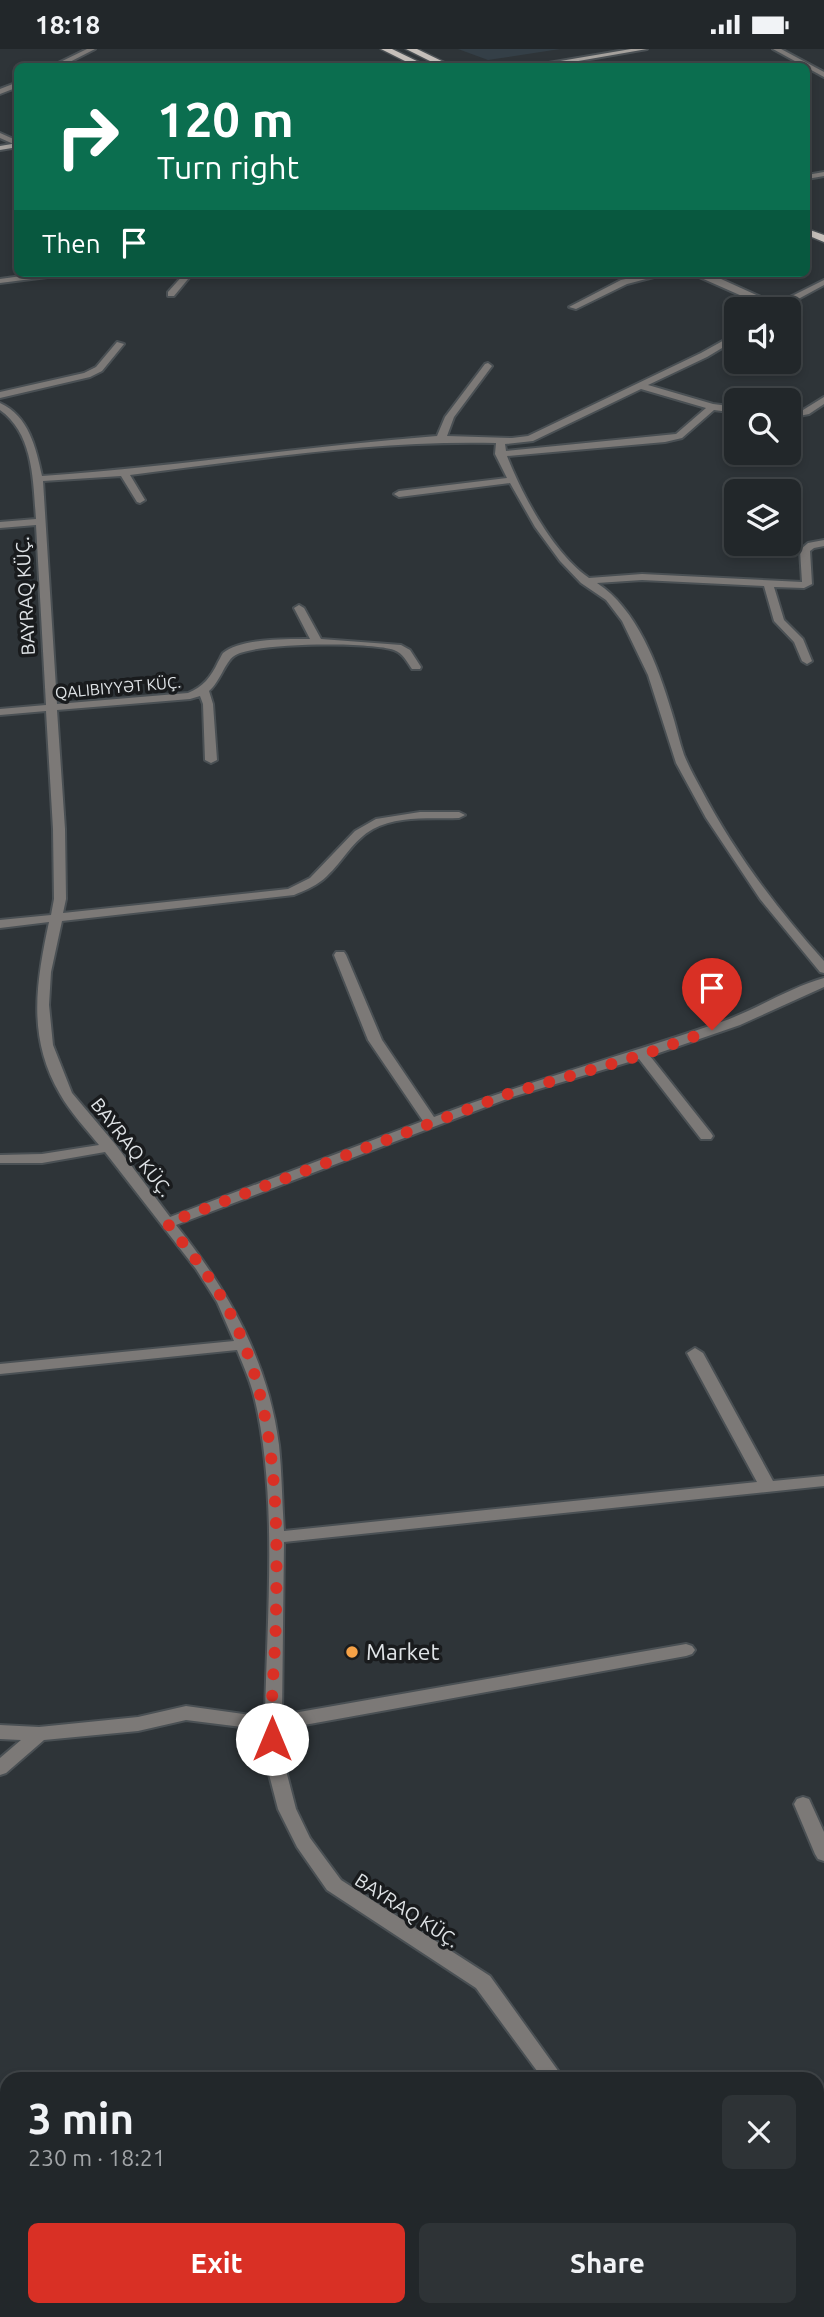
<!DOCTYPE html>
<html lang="en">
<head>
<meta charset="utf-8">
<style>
  body { margin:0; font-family:Ubuntu,sans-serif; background:#2e3336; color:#f1f3f6; height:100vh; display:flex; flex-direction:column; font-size:26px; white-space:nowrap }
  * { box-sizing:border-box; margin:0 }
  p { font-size:23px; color:#a2a5a8 }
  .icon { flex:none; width:38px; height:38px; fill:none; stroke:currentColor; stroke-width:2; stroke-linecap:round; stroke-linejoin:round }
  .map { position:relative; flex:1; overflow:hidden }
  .side { position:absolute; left:0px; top:2023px; width:824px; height:245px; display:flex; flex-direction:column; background:#22272a; border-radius:21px 21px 0 0; box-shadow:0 4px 10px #0003,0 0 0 2px #3f4447 }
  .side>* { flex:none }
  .banner { position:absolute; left:14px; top:14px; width:796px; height:214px; border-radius:10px; box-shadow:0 4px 10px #0003,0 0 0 2px #3f4447; background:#0b6e4f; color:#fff; overflow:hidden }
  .buttons { position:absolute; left:724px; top:248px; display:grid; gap:14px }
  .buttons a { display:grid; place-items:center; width:77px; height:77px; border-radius:10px; background:#22272a; box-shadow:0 4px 10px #0003,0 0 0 2px #3f4447; font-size:35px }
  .pin { position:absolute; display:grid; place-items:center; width:60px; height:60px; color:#fff; margin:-72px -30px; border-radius:50% 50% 50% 0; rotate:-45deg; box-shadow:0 0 7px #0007 }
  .pin .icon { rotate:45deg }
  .me { position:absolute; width:77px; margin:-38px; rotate:0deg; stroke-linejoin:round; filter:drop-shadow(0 0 5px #0008) }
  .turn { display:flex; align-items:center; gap:24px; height:147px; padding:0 28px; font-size:32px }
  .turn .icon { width:91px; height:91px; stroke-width:2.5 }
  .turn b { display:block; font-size:49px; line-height:60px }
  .then { display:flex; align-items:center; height:66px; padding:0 28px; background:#0003; gap:14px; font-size:26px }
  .round { display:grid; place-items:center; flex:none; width:74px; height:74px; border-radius:10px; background:#2e3336 }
  .summary { display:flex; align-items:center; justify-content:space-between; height:119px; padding:0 28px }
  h1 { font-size:42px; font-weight:600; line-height:52px }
  .cta { display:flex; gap:14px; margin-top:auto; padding:14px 28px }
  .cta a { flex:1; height:80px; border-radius:10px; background:#d93025; color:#fff; font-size:28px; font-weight:600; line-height:80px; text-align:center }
  .cta a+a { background:#2e3336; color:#f1f3f6 }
  .status { display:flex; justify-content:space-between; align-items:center; height:49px; padding:0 35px; background:#22272a; direction:ltr }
  .status svg { height:19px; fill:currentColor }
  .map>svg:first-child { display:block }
  .built { fill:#343f47 }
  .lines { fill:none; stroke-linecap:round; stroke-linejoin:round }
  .street-casing { stroke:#4a5054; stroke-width:4 }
  .secondary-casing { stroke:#4a5054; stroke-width:4 }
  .primary-casing { stroke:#4a5054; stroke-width:3 }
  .street { fill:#7c7977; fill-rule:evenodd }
  .secondary { fill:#a5a19d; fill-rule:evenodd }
  .primary { fill:#c5bfba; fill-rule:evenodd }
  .route { stroke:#d93025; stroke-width:12; stroke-dasharray:0 21.6 }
  .poi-dot { fill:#f6a247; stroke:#191b1d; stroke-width:2.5 }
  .labels { text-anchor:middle; stroke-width:7; stroke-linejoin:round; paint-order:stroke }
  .far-street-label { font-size:16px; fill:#e0e4e7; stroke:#191b1d }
  .street-label { font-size:19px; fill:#e0e4e7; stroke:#191b1d }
  .near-poi-label { font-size:23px; fill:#e0e4e7; stroke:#191b1d; text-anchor:start }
</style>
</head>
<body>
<div class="status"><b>18:18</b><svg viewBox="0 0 49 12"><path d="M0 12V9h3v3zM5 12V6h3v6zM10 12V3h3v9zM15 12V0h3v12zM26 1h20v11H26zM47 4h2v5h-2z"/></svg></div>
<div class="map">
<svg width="824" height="2268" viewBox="0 0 824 2268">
  <rect width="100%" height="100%" fill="#2e3438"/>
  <polygon class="built" points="458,0 560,0 488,11"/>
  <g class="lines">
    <g class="street-casing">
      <g id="street">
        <polygon points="87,0 95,0 60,18 50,18"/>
        <polygon points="773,0 781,0 824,23 824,28"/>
        <polygon points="18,33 18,38 0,45 0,40"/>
        <polygon points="0,84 18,92 18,97 0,89"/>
        <polygon points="824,123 824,127 807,130 807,126"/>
        <polygon points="44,224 67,224 63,226 0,234 0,230"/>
        <polygon points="185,224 193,224 174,247 168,247 168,243"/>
        <polygon points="654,224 669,224 627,235 576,260 569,258 621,231"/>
        <polygon points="690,224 710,225 776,255 824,231 824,236 778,261 767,261 769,259"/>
        <path d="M737 284V290L707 308 648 336 713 355 737 358V364L714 361 682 389 665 393 507 407C522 446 554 505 589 529L642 525 802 533 800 501 808 494 824 491V497L814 499 810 502 812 535 804 539 774 538 784 571 803 590 812 612 807 615 802 612 794 593 774 572 764 537 642 531 597 534C637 560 658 617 671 661 676 676 679 692 684 706 689 718 695 729 701 740 734 803 777 860 824 912V924L820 923 760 850 706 769 676 714 648 626 622 572 606 551 581 534 560 512 535 478 510 434 399 448 394 445 399 442 507 429 495 405 496 394C373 391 251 411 130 426L145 451 140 454 137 453 121 427 43 432 57 655 188 644C203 638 211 628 218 613 219 612 222 605 223 604 240 589 289 590 310 590L294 559 299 556 304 559 321 590 401 596 410 601 421 618 420 620H412C407 613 403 604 394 601 370 593 254 593 234 607 225 613 220 633 209 642L213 655 217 711 211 714 205 711 203 655 200 647 190 650 57 661 65 780 66 850 63 864 288 840 310 829 355 782 376 770 420 763H459L465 766 459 769C432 770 398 766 373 780 353 791 343 812 327 827 318 836 306 841 294 846L62 872 51 923 49 956 53 996 72 1044 115 1095 170 1168 423 1072 368 991 334 906 336 903H344L346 906 382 991 434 1068C528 1032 626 1006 721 973 756 961 788 939 824 929V938L740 976 650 1007 711 1084 713 1087 711 1090H701L639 1010 512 1048 176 1176C228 1241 268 1311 279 1396 282 1424 282 1453 284 1482L757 1433 687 1304 695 1299 703 1304 773 1432 824 1427V1437L284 1493 282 1666 686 1595 692 1597 695 1601 692 1605 686 1607 282 1680V1706L296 1760 310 1789 341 1831 490 1927 564 2030H543L476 1939 327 1841 297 1798 278 1760 264 1706 265 1681 186 1671 138 1682 44 1691 6 1724 0 1726V1709L21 1691 0 1690V1676L39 1678 138 1668 186 1657 265 1668C267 1567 278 1444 254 1347 250 1331 243 1316 237 1301L0 1325V1315L234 1292 217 1253 196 1220 105 1103 42 1114H0V1106L42 1105 99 1096C86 1080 70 1063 60 1045 27 989 36 934 49 873L0 879V871L51 866 54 850 53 780 46 662 0 666V660L46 656 36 476 0 479V473L36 470C33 433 34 385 0 361V354C29 367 36 399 42 427 174 418 305 397 437 387L445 368 485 315 488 314 492 317 454 368 447 387 512 389 528 387 701 304ZM641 340 706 359 676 385 506 402 505 395 533 392Z"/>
        <polygon points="117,293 124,295 102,322 90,328 0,349 0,343 84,324 96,318"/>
        <polygon points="824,348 824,355 809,365 789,369 789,363 803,361"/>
        <polygon points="803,1748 809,1750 824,1783 824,1812 818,1810 815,1805 794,1755 797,1750"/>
        <polygon points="726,2261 748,2261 751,2268 729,2268"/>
      </g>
    </g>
    <g class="secondary-casing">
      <g id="secondary">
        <polygon points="631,0 647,0 544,18 525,18"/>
        <polygon points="18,94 18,98 0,101 0,97"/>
        <polygon points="824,2061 824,2079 817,2081 817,2063"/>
        <polygon points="0,2249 7,2249 7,2261 17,2261 15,2266 0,2268"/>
      </g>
    </g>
    <g class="primary-casing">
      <g id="primary">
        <polygon points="381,0 392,0 425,16 417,18"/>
        <polygon points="406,0 417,0 454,18 442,18"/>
        <polygon points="807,180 824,186 824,193 807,186"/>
      </g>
    </g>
    <use href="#street" class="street"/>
    <use href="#secondary" class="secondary"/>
    <use href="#primary" class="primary"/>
  </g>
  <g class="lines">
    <path class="route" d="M272 1690C270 1648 276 1605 276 1562 278 1457 277 1346 223 1251 207 1223 187 1199 167 1174L508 1045 642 1006 712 981"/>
  </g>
  <circle class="poi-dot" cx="352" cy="1603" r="7"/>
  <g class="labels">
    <g class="far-street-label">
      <text transform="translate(118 638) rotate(-5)" y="6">QALIBIYYƏT KÜÇ.</text>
    </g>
    <g class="street-label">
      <text transform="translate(25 547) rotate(-93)" y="7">BAYRAQ KÜÇ.</text>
      <text transform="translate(132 1098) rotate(52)" y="7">BAYRAQ KÜÇ.</text>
      <text transform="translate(407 1861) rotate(33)" y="7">BAYRAQ KÜÇ.</text>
    </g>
    <g class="near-poi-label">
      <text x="366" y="1611">Market</text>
    </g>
  </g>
</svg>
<div class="buttons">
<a><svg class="icon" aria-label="sound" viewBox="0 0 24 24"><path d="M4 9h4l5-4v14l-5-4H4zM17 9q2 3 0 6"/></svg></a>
<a><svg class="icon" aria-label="search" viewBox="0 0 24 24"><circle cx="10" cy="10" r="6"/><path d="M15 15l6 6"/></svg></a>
<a><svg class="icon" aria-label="layers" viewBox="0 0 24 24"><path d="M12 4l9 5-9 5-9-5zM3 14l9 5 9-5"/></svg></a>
</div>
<div class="pin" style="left:712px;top:981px;background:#d93025"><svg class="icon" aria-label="arrive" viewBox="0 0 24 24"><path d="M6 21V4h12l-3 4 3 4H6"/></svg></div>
<svg class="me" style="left:272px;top:1690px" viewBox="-20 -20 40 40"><circle r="19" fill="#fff"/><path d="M0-13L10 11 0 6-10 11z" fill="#d93025"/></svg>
<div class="banner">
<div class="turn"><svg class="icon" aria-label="right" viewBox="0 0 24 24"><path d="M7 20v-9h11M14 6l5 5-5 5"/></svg><div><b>120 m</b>Turn right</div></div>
<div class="then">Then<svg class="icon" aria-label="arrive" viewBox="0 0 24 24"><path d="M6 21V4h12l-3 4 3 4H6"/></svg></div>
</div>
<section class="side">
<div class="summary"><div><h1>3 min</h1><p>230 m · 18:21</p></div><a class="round"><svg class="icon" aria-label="close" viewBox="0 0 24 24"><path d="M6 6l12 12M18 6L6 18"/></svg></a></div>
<div class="cta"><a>Exit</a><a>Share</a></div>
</section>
</div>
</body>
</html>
